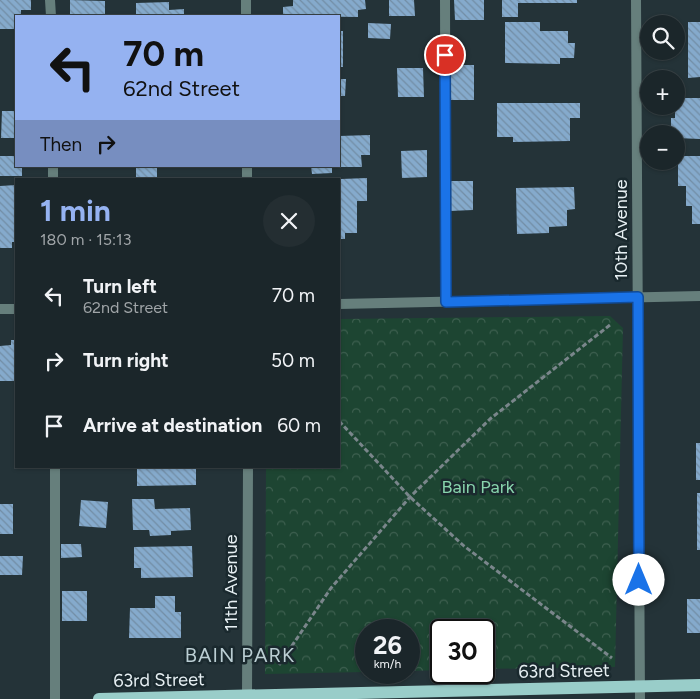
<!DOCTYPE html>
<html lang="en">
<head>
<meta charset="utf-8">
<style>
  body { margin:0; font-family:Figtree,sans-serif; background:#242e32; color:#f1f3f6; height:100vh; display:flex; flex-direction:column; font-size:19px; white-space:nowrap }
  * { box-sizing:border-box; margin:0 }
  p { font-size:16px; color:#a0a5a8 }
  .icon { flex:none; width:28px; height:28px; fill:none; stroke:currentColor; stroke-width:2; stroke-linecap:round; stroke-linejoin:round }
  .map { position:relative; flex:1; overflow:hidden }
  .side { position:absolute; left:15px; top:178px; width:325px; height:290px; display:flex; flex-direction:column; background:#1b262a; border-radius:0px; box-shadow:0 1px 4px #0004,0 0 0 1px #394347 }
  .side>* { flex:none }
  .guide { position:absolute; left:15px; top:15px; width:325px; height:152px; border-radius:0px; box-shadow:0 1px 4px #0004,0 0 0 1px #394347; background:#95b2f1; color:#111; overflow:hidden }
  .fabs { position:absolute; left:640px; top:15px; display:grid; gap:10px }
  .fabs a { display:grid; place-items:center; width:45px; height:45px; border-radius:50%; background:#1b262a; box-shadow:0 1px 4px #0004,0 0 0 1px #394347; font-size:25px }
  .speed { position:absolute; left:355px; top:619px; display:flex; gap:10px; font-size:25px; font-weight:700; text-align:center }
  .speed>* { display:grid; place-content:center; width:65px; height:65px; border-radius:50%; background:#1b262a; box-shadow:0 1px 4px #0004,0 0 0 1px #394347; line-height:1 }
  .speed small { font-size:12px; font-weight:400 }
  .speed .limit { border:2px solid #111; border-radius:8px; background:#fff; color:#111 }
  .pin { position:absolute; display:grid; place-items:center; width:42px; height:42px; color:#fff; margin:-21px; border:2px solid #fff; border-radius:50%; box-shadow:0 1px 5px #0007 }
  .me { position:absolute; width:55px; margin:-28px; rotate:0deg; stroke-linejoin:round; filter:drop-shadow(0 0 4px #0008) }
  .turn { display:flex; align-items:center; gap:18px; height:105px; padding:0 25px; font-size:22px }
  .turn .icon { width:65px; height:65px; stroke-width:2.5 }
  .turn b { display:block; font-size:35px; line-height:42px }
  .then { display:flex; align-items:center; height:48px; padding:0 25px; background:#0003; gap:10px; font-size:19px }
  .round { display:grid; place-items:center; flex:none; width:52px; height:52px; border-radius:26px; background:#242e32 }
  .head { display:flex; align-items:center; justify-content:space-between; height:85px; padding:0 25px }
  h1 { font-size:30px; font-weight:700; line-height:38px; color:#95b2f1 }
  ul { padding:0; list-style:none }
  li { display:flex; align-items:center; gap:15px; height:65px; padding:0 25px }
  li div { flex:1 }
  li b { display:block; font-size:19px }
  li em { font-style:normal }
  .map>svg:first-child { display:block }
  .forest { fill:url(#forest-crowns) }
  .building { fill:url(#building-back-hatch) }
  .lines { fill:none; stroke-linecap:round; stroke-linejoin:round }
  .path { stroke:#7a868b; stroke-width:3; stroke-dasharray:5 2.5; stroke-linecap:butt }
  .lane { stroke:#667f7c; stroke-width:10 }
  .street { stroke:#667f7c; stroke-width:10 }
  .primary { stroke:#99cdc9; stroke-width:12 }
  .route-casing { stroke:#114b97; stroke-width:12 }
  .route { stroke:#1a73e8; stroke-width:9 }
  .labels { text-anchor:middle; stroke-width:5; stroke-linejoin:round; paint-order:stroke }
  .street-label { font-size:18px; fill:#e6eff2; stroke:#1a292e }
  .park-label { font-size:18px; fill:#88d4ad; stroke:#1a292e }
  .quarter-label { font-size:20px; letter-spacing:1px; fill:#bbced3; stroke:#1a292e }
</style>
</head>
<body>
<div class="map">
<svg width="700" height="699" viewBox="0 0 700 699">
  <defs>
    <pattern id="forest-crowns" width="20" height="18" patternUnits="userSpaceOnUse" patternTransform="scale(1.25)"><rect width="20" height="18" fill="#1d4532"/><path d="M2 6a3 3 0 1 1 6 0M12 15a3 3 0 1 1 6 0" fill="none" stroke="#3e6050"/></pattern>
    <pattern id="building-back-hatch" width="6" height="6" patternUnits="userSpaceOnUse" patternTransform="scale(1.25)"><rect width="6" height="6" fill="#85aacc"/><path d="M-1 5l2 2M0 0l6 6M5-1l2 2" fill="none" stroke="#728da5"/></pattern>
  </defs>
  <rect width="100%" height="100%" fill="#243338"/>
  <polygon class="forest" points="610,316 623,328 615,667 484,669 484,630 441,630 441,670 409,671 409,630 366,630 366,672 265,674 266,466 339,466 339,319"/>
  <g class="building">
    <polygon points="0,0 31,0 31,10 21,10 21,16 16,16 16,29 0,29"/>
    <polygon points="70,0 105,1 105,16 70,16"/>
    <polygon points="293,0 365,0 366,9 358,10 358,17 283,16 283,7 293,6"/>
    <polygon points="389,0 414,0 415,16 389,16"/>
    <polygon points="454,0 484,0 484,20 455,20"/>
    <polygon points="502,0 577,0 577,3 518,3 518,17 502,17"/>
    <polygon points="169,2 169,10 184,9 184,16 136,16 136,3"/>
    <polygon points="505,22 540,22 540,31 568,31 568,43 575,43 574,58 560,58 560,64 505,63"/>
    <polygon points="688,22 700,22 700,77 688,78"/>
    <polygon points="368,23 391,24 390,39 368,38"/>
    <rect x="339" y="31" width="4" height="36"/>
    <polygon points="448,65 474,65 474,100 449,100"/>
    <polygon points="397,68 423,68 424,97 398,97"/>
    <polygon points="339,79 346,79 345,96 339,96"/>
    <polygon points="682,98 700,98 700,139 676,138 676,134 671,134 671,118 675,118 675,106 682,105"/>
    <polygon points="497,103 580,103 580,118 570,118 570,141 513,142 513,137 497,137"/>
    <polygon points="2,111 16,111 16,138 1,138"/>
    <polygon points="370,135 370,155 361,155 362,167 339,167 339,136"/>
    <polygon points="427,150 427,177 402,178 401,151"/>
    <polygon points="0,156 16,156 16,166 22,166 22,176 0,176"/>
    <polygon points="678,156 700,156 700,224 692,224 692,206 686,206 686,186 678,186"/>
    <rect x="136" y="166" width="21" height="11"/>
    <polygon points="311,166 332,166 332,173 312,174"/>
    <polygon points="367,178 367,201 357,201 357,233 345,233 345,239 339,239 341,179"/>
    <polygon points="449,181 473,181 473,210 450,211"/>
    <polygon points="16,185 16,242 12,242 12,248 0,248 0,186"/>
    <polygon points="574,187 575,209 567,210 567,226 549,227 549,233 517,234 516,188"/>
    <polygon points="11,340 16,340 16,381 0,381 0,346 11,345"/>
    <rect x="696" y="443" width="4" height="37"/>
    <polygon points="137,466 196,466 196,485 137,486"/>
    <rect x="697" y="493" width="3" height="57"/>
    <polygon points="132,499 154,499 155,509 190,508 191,530 171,531 171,535 150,536 149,530 133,530"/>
    <polygon points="81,500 108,502 106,528 79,526"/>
    <rect x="0" y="504" width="13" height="30"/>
    <polygon points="61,544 81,544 82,557 61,558"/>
    <polygon points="192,546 193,577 141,578 141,568 134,568 134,547"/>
    <polygon points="0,556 23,556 22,575 0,575"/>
    <rect x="62" y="591" width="25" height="30"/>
    <polygon points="155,596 175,596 175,612 181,612 181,638 129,638 130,608 155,608"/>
    <rect x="687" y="599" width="13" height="34"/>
  </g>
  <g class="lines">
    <g class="path">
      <polyline points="339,421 410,497 464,546 612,658"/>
      <polyline points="279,665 331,588 410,497 490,419 610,325"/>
    </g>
    <g class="lane">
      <polyline points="50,0 51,16"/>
      <polyline points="445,0 446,302"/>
      <polyline points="53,166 53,179"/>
      <polyline points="55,466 55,699"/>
    </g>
    <g class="street">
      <polyline points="246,0 246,16"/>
      <polyline points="636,0 640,699"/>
      <polyline points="247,166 247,179"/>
      <polyline points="339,304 700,296"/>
      <polyline points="0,309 16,309"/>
      <polyline points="247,699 248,466"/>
    </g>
    <polyline class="primary" points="99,699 700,685"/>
  </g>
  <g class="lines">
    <g class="route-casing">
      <polyline id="route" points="445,55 446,302 638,297 639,580"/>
    </g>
    <use href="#route" class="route"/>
  </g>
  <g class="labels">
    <g class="street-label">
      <text transform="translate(621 230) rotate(-90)" y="6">10th Avenue</text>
      <text transform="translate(231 583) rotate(-90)" y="6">11th Avenue</text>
      <text transform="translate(564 671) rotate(-1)" y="6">63rd Street</text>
      <text transform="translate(159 680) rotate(-1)" y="6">63rd Street</text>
    </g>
    <g class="park-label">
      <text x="478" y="493">Bain Park</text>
    </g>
    <g class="quarter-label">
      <text x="240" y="662">BAIN PARK</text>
    </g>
  </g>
</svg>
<div class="fabs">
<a><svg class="icon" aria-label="search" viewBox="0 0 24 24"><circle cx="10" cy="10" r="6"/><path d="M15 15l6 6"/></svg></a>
<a>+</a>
<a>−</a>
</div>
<div class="speed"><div>26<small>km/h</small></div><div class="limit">30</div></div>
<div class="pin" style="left:445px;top:55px;background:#d93025"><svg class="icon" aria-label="arrive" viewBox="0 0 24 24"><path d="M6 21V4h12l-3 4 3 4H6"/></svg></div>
<svg class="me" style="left:639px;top:580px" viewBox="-20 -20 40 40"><circle r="19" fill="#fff"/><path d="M0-13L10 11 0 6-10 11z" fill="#1a73e8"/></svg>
<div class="guide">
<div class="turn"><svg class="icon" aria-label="left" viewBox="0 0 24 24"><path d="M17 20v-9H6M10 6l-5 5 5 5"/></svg><div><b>70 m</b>62nd Street</div></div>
<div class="then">Then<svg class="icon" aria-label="right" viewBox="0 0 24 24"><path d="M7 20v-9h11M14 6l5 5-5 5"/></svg></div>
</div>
<section class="side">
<div class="head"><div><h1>1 min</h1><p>180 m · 15:13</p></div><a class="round"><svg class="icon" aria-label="close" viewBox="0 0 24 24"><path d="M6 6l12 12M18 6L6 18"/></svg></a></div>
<ul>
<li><svg class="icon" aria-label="left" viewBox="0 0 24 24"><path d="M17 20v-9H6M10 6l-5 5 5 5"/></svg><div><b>Turn left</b><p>62nd Street</p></div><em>70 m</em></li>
<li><svg class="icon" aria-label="right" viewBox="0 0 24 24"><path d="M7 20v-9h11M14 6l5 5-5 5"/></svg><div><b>Turn right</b></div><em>50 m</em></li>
<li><svg class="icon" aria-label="arrive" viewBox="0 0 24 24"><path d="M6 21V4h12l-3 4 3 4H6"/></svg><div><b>Arrive at destination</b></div><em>60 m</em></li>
</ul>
</section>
</div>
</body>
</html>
